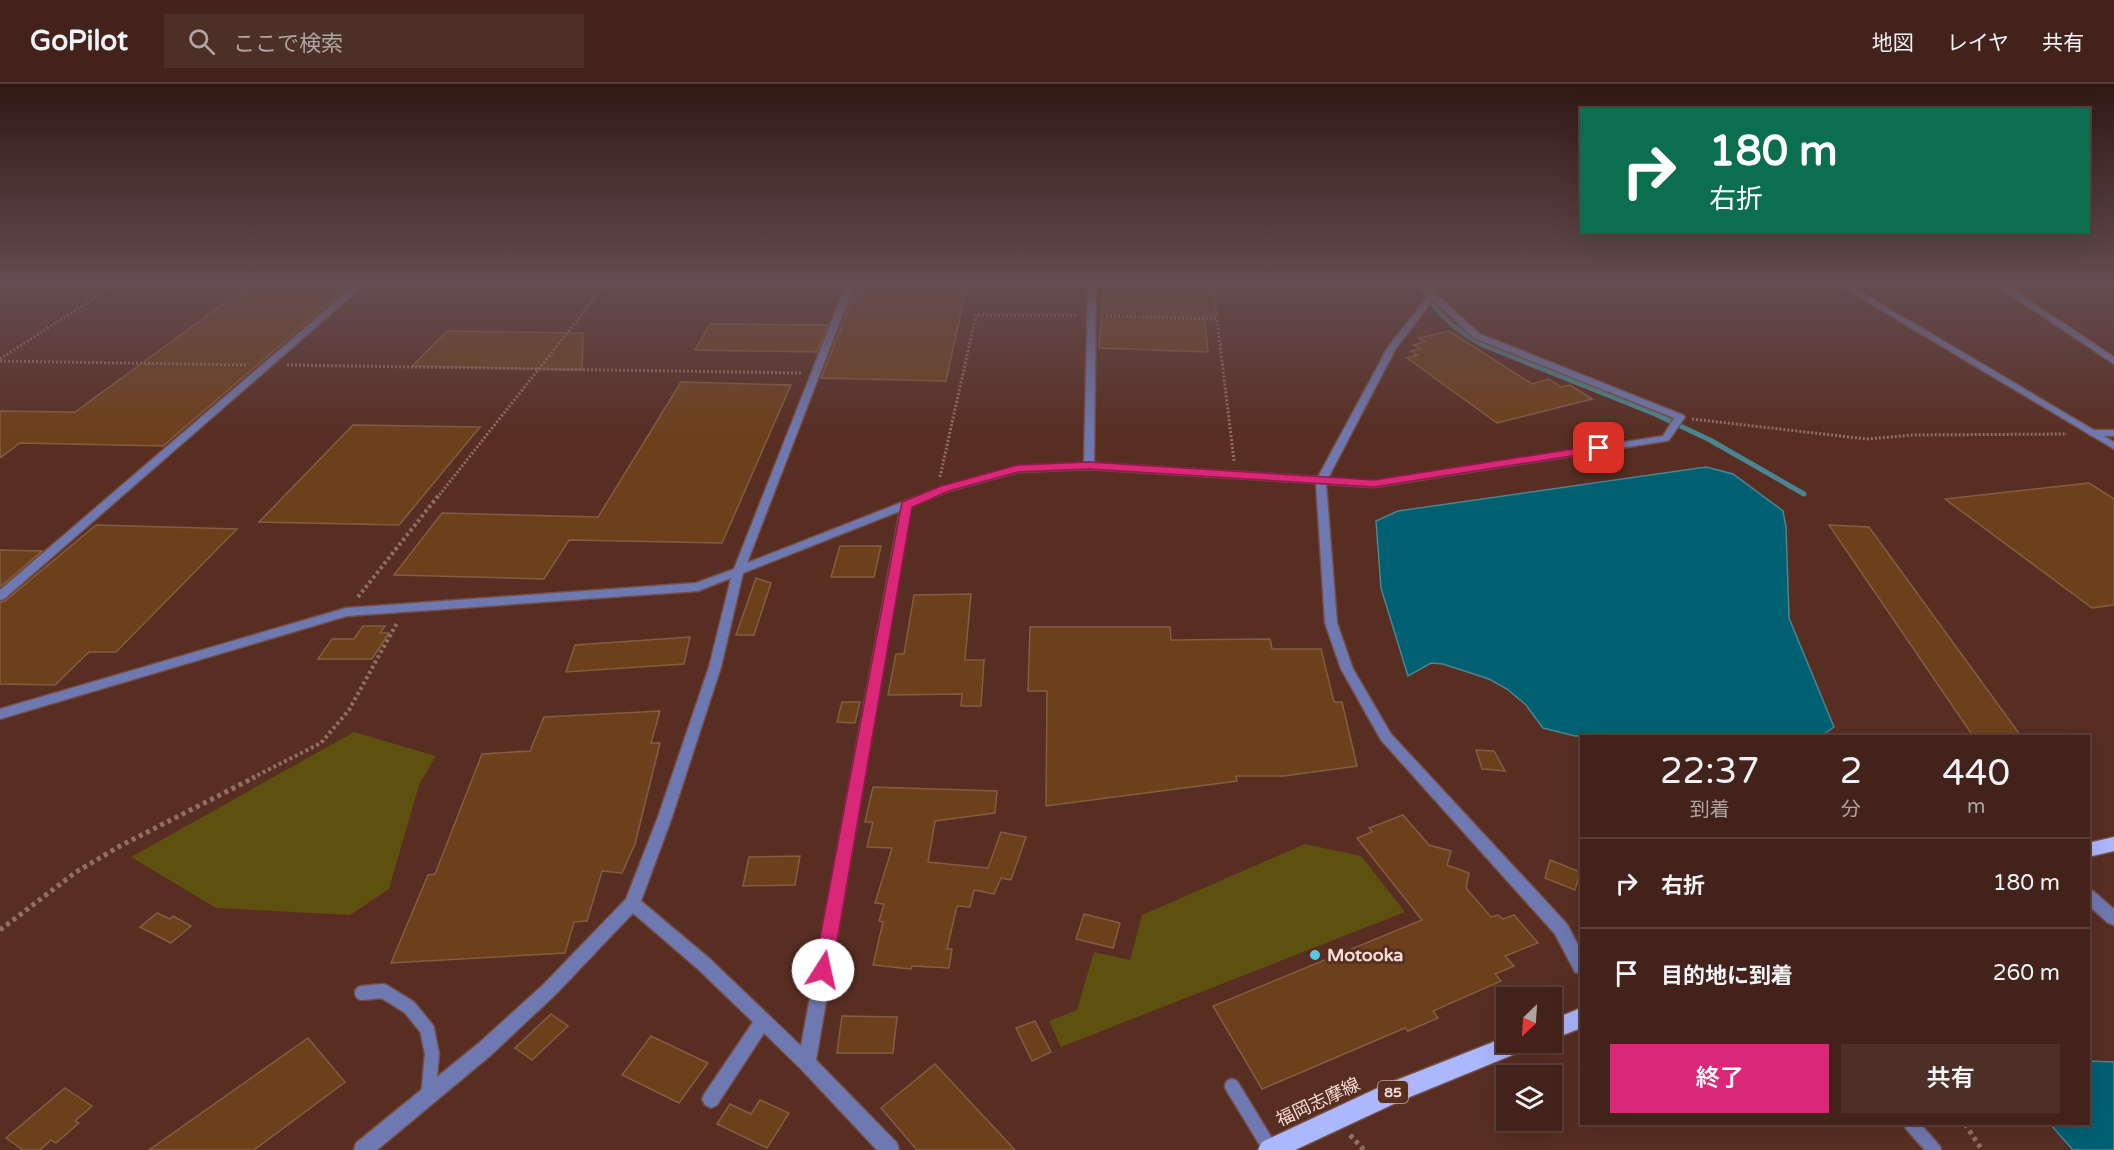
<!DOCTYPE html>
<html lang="ja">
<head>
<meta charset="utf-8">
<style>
  body { margin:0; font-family:"Varela Round","Noto Sans JP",sans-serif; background:#4c2f27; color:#f1f3f6; height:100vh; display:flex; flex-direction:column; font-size:22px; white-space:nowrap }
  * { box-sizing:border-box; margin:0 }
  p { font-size:20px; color:#aea4a2 }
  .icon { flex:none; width:33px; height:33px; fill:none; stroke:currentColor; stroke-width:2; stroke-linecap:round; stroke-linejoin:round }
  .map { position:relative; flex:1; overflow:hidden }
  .side { position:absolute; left:1580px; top:651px; width:510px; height:390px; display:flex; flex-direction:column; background:#42221a; border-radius:0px; box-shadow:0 6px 24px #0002,0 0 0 2px #5a3f39 }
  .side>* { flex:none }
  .banner { position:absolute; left:1580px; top:24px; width:510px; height:126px; border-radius:0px; box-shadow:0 6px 24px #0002,0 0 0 2px #5a3f39; background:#0b6e4f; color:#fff; overflow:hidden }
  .needle { width:39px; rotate:205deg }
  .tools { position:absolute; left:1496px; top:903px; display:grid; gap:12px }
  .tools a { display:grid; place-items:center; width:66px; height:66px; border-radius:0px; background:#42221a; box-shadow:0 6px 24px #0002,0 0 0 2px #5a3f39; font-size:30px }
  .pin { position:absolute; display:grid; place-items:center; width:51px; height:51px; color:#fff; margin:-26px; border-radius:12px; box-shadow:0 3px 9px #0006 }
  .me { position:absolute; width:66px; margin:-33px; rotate:10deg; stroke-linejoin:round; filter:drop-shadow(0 0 4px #0008) }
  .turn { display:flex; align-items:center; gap:21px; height:126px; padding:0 30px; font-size:27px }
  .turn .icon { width:78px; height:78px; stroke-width:2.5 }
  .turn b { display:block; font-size:42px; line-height:51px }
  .eta { display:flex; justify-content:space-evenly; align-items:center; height:102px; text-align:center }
  .eta b { font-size:36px; font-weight:600; line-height:42px }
  .button { display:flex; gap:12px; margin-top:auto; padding:12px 30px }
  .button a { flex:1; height:69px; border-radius:0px; background:#db2777; color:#fff; font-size:24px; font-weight:600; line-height:69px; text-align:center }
  .button a+a { background:#4c2f27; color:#f1f3f6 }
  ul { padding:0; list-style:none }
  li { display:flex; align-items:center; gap:18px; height:90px; padding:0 30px; border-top:2px solid #5a3f39 }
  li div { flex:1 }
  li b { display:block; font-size:22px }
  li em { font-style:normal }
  header { display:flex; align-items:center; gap:36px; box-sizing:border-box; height:84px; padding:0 30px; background:#42221a; border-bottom:2px solid #5a3f39 }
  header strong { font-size:28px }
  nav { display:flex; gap:33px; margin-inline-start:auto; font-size:21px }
  .search { width:420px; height:54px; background:#4c2f27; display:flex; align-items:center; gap:15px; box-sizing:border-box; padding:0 21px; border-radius:0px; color:#aea4a2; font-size:22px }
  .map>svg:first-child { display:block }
  .green { fill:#5e500e }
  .water { fill:#006072; stroke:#4a8590; stroke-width:1.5 }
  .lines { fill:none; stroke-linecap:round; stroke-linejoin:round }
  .stream { stroke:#4a8590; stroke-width:5 }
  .building { fill:#6d401c; stroke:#835d42; stroke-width:1.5 }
  .service-casing { stroke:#754d43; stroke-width:17 }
  .minor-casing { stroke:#754d43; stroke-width:3 }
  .tertiary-casing { stroke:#754d43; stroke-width:3 }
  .primary-casing { stroke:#754d43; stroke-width:3 }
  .path-far2 { stroke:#936e65; stroke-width:3; stroke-dasharray:2 2; stroke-linecap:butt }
  .path-far1 { stroke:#936e65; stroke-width:4; stroke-dasharray:3 3; stroke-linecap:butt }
  .path { stroke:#936e65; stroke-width:5; stroke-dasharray:4 4; stroke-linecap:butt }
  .service { stroke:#6f79b1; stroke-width:14 }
  .minor { fill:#6f79b1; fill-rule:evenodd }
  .tertiary { fill:#6f79b1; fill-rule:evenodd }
  .primary { fill:#acb8fd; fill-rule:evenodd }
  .route { fill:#db2777; stroke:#8e194d; stroke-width:1.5 }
  .poi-dot { fill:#58c9e3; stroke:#582e23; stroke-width:2 }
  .labels { text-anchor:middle; stroke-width:6; stroke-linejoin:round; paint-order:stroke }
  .shield { fill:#582e23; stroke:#c8a8a0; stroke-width:1.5 }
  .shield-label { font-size:14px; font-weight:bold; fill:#f8dcd5 }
  .near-poi-label { font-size:18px; font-weight:bold; fill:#f8dcd5; stroke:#582e23; text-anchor:start }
  .near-street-label { font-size:18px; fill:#f8dcd5; stroke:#582e23 }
</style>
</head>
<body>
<header>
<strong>GoPilot</strong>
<div class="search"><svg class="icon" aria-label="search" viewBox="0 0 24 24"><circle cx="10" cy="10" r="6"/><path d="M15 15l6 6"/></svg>ここで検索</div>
<nav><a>地図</a><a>レイヤ</a><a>共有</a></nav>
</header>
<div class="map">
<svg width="2114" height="1066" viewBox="0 0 2114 1066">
  <rect width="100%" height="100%" fill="#582e23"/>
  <g class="green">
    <polygon points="354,648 436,672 419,701 389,805 350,831 216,824 131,773"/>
    <polygon points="1305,760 1361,772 1405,828 1061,963 1049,937 1077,926 1094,868 1130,876 1142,831"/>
  </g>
  <g class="water">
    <polygon points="1706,383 1733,390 1783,427 1786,443 1789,534 1834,643 1821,652 1575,652 1543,644 1526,621 1507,605 1489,595 1443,580 1431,579 1408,592 1381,504 1376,437 1398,427"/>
    <polygon points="2088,977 2114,978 2114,1066 2073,1066 2050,1040 2088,1040"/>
  </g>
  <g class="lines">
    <path class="stream" d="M1421 201C1437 231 1454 245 1483 261L1655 330 1710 356 1804 410"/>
  </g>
  <g class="building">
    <polygon points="249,201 350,201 163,362 20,359 0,374 0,327 75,328"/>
    <polygon points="858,201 967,201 946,297 821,294"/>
    <polygon points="1104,201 1213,201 1217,232 1204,232 1208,268 1099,264"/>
    <polygon points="710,240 828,241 817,268 695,266"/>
    <polygon points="447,247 583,249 582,286 412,282"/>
    <polygon points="1449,247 1532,300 1549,295 1561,303 1570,301 1592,315 1497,339 1407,274 1417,271 1411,267 1421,265 1414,261 1425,258 1419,254"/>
    <polygon points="681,298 791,301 722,459 569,456 544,495 394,491 442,429 598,433"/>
    <polygon points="353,341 480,343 399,441 259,438"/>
    <polygon points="2089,399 2114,415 2114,521 2092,524 1945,415"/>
    <polygon points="96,441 237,445 116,568 89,568 55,601 0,600 0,518 5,517"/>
    <polygon points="1829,441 1869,443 2021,652 1973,652"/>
    <polygon points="840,462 881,462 874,493 831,493"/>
    <polygon points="0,466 42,467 0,503"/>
    <polygon points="756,494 771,499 754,551 736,551"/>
    <polygon points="971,510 965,576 984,576 981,622 961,622 962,610 888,611 896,570 904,570 914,511"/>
    <polygon points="363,542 385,542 380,549 389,549 372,575 318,575 332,555 354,555"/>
    <polygon points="1030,543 1170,543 1171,556 1270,555 1272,565 1321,565 1334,618 1342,618 1357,682 1284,692 1236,692 1237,697 1046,722 1047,607 1028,607"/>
    <polygon points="690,553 684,580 566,588 575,561"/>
    <polygon points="842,618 860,618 855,639 837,638"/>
    <polygon points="660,627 651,659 660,659 635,760 622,789 602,787 587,837 574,838 565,869 391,879 428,791 435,790 482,670 530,667 544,633"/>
    <polygon points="1476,666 1494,667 1505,687 1482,685"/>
    <polygon points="873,703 997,707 995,729 935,737 928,778 988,784 1001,748 1026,753 1011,796 1001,794 994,810 974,806 970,823 957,822 947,865 952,865 949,884 912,882 911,885 873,881 883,838 879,837 884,820 875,819 892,764 867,763 873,738 865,738"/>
    <polygon points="1403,731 1429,761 1451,767 1447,781 1469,789 1466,804 1491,833 1498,831 1503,835 1514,831 1538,859 1505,872 1514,882 1495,890 1501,897 1433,927 1438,934 1408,947 1405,944 1262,1005 1213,922 1422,836 1357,754 1372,748 1369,744"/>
    <polygon points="800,772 795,801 743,802 749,773"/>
    <polygon points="1550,776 1580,788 1575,806 1545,794"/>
    <polygon points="157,829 170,835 173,832 191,842 171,859 140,843"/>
    <polygon points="1084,830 1120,839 1113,864 1076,855"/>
    <polygon points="551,930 568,942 532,976 515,964"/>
    <polygon points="842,932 897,933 893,969 837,969"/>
    <polygon points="1035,937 1051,968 1032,977 1016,944"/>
    <polygon points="651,952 708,979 679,1019 622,991"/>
    <polygon points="308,954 345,998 254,1066 149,1066"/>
    <polygon points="935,980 1015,1066 917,1066 881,1024"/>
    <polygon points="65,1004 92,1022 75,1037 79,1039 56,1059 51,1056 40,1066 23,1066 6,1054"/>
    <polygon points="760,1016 789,1029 767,1064 717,1040 730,1020 751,1030"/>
  </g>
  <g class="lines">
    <g class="service-casing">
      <g id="service">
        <polyline points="362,909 383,907 409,923 427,945 432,970 428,1013"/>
        <polyline points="1232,1002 1271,1066"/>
        <polyline points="1911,1040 1934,1066"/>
      </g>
    </g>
    <g class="minor-casing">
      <g id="minor">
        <polygon points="355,201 364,201 4,515 0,516 0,506"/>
        <path d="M846 201H854L747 479 941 403 1018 382 1084 379 1088 201H1096L1094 379 1318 393 1388 263 1429 211 1424 201H1432L1436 210 1480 250 1683 331 1685 333 1669 356 1666 357 1374 403 1326 400 1337 539 1353 585 1391 650 1567 840 1581 867V890L1575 888 1555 850 1381 656 1341 585 1325 539 1316 399 1089 385 1018 388 949 407 911 422 816 976 897 1059 899 1066H877L801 985 764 949 717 1021 711 1024 705 1021 702 1015 705 1009 753 938 698 885 633 829 556 910 491 971 377 1066H354L356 1059 479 959 544 900 626 815 658 733 709 583 731 494 698 507 347 532 0 635V625L346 524 696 499 734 485ZM1433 216 1474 254 1674 334 1663 352 1374 397 1328 394 1396 264ZM900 427 801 962 710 875 641 817 672 733 721 583 743 489Z"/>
        <polygon points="1996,201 2006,201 2114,273 2114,280"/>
        <polygon points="2114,346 2114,352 2092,352 2087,349 2092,346"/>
        <polygon points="2088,806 2093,807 2114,825 2114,841 2108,839 2088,821"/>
      </g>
    </g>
    <g class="tertiary-casing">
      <polygon id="tertiary" points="1839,201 1849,201 2114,358 2114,365"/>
    </g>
    <g class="primary-casing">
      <g id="primary">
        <polygon points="2114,753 2114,767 2088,773 2088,759"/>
        <polygon points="1581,924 1581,944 1551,956 1551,936"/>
        <polygon points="1506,953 1506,958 1530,958 1527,965 1400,1017 1295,1066 1258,1066 1262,1058 1384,1001"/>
      </g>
    </g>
    <g class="path-far2">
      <polyline points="1106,232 1217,235 1234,377"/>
      <polyline points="0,275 114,201"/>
      <polyline points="0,277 247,281"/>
      <polyline points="287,281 802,289"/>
      <polyline points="1692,335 1867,355 1913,351 2067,350"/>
      <polyline points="940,393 976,231 1078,231"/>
      <polyline points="437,414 605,201"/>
    </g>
    <g class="path-far1">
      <polyline points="358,513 438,412"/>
      <polyline points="252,694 321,659 349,626 397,539"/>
    </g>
    <g class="path">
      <polyline points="0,846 76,788 120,762 255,693"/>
      <polyline points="1965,1040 1982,1066"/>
      <polyline points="1350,1051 1364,1066"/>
    </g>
    <use href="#service" class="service"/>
    <use href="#minor" class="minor"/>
    <use href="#tertiary" class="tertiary"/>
    <use href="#primary" class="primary"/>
  </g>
  <linearGradient id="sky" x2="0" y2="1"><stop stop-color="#301913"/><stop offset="0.57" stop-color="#644c50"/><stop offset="1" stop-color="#644c50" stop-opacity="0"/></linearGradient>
  <rect width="2114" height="351" fill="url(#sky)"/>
  <polygon class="route" points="1599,361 1605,364 1603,367 1374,403 1089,385 1018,388 949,407 912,423 832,886 830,892 823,894 817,892 814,886 902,418 941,402 1018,381 1089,378 1374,396"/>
  <circle class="poi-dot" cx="1315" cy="871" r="6"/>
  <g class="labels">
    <rect class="shield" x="1378" y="997" width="30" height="22" rx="4.5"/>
    <g class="shield-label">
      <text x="1393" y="1013">85</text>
    </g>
    <g class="near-poi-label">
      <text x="1327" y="877">Motooka</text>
    </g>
    <g class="near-street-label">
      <text transform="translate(1318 1018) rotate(-25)" y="6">福岡志摩線</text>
    </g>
  </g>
</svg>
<div class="tools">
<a><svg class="needle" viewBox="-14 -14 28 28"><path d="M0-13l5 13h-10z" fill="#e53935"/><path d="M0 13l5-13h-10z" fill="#aea4a2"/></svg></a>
<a><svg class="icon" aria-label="layers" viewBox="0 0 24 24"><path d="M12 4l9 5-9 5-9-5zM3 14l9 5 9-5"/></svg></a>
</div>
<div class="pin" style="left:1599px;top:364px;background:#d93025"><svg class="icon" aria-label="arrive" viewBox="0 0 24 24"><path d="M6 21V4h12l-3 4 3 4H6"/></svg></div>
<svg class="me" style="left:823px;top:886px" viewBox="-20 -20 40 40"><circle r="19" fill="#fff"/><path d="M0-13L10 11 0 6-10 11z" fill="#db2777"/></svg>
<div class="banner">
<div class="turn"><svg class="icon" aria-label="right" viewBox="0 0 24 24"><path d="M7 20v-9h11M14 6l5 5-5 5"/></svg><div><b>180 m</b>右折</div></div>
</div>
<section class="side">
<div class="eta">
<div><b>22:37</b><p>到着</p></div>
<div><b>2</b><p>分</p></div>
<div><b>440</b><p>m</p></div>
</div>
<ul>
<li><svg class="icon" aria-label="right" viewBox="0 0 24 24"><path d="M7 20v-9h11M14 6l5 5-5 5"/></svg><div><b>右折</b></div><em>180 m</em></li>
<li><svg class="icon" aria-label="arrive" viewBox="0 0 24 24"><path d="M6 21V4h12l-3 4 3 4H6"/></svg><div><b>目的地に到着</b></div><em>260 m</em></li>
</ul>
<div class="button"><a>終了</a><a>共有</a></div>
</section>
</div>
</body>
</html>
